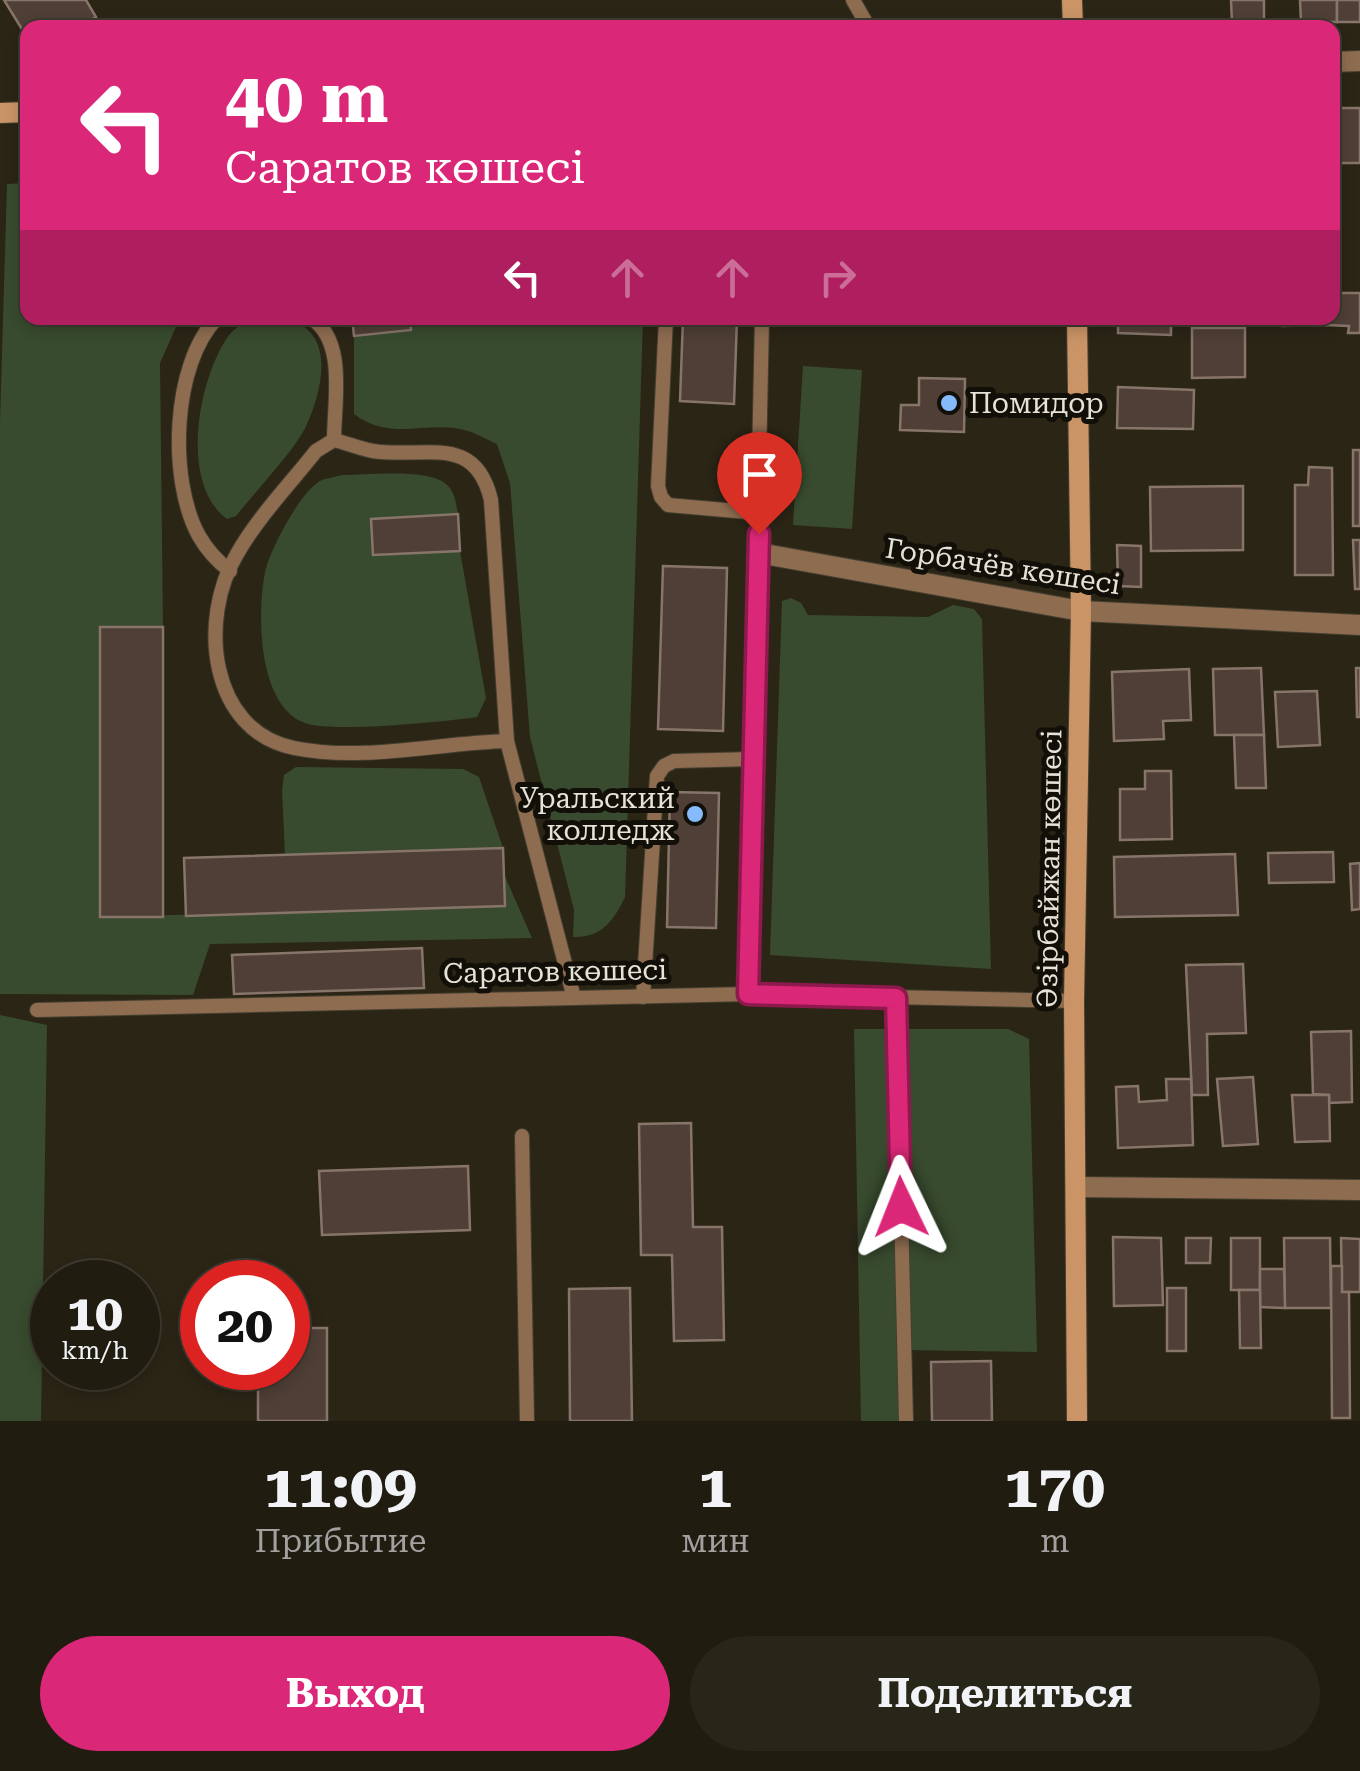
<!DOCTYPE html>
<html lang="ru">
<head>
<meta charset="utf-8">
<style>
  body { margin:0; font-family:"Roboto Serif",serif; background:#282519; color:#f1f3f6; height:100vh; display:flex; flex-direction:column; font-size:38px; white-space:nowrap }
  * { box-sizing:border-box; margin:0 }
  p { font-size:32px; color:#a2a19f }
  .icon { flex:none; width:55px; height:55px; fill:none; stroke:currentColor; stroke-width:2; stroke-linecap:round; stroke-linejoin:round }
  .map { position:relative; height:1421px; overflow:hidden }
  .details { display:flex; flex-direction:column; background:#201c10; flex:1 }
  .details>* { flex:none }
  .banner { position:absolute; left:20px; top:20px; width:1320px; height:305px; border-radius:20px; box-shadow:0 5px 15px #0003,0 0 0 2px #3d3a30; background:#db2777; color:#fff; overflow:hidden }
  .speed { position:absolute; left:30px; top:1260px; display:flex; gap:20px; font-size:50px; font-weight:700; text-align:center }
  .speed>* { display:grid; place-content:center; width:130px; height:130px; border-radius:50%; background:#201c10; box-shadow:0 5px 15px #0003,0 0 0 2px #3d3a30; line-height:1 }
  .speed small { font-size:25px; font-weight:400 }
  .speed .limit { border:15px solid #d22; background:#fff; color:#111 }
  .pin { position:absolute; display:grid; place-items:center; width:85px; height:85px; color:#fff; margin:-102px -42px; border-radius:50% 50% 50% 0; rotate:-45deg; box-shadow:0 0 10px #0007 }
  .pin .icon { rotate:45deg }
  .me { position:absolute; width:110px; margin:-55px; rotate:358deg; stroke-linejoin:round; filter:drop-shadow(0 0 8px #0008) }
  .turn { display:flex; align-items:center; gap:35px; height:210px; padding:0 40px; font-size:45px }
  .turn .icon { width:130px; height:130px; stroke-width:2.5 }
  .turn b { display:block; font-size:70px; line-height:85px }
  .lanes { display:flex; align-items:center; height:95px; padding:0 40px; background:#0003; justify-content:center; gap:50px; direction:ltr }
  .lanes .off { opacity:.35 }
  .eta { display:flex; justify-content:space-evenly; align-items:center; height:170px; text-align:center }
  .eta b { font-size:60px; font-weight:700; line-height:70px }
  .button { display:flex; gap:20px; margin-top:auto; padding:20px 40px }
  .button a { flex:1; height:115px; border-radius:60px; background:#db2777; color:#fff; font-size:40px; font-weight:700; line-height:115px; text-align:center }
  .button a+a { background:#282519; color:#f1f3f6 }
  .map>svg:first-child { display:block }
  .green { fill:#384b2e }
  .building { fill:#4f3f36; stroke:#87756a; stroke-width:2.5 }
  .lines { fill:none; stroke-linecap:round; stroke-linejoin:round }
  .lane-casing { stroke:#453f31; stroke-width:16 }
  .street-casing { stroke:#453f31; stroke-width:22 }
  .secondary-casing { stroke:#453f31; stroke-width:22 }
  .lane { stroke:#8e6c50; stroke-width:14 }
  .street { stroke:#8e6c50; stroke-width:20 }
  .secondary { stroke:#ca9466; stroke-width:20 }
  .route-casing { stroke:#8e194d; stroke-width:25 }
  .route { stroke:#db2777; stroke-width:18 }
  .poi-dot { fill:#85bbfb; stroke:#110f08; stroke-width:4 }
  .labels { text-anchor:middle; stroke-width:10; stroke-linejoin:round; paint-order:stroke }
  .poi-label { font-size:28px; fill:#e5e2d8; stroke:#110f08; text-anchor:start }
  .street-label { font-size:28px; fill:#e5e2d8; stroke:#110f08 }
</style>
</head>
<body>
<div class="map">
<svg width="1360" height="1421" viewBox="0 0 1360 1421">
  <rect width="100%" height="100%" fill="#2b2516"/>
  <g class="green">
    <polygon points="27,183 28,318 186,318 176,327 160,363 163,627 100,628 100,917 504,906 504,874 532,938 210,944 193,995 0,994 0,423 7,184"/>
    <path d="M250 318C265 317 282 315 296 322 335 340 321 392 307 424 297 448 254 493 236 516L227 519C179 484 198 381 227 338 232 330 242 324 250 318Z"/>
    <path d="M410 318H643L625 897C614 920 602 938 573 937L574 910 530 737 510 483 497 444C488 440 478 434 468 431 429 419 392 443 354 414V336L411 330Z"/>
    <polygon points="803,366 862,370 852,529 793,525"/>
    <path d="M342 475C367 475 428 468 446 484 455 491 456 504 458 514L371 519 373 555 460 551 486 698 477 717C444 722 338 732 308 724 257 709 257 614 265 572 270 550 300 492 320 481 326 478 336 477 342 475Z"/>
    <polygon points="791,598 801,603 808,615 928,617 953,605 974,609 982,619 991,969 770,955 782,601"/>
    <polygon points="296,767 463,769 479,777 503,848 285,855 282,790 284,775"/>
    <polygon points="0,1015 47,1025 41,1421 0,1421"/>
    <polygon points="854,1029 1008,1029 1029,1039 1037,1352 905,1350 906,1421 861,1421"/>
  </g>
  <g class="building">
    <polygon points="4,0 86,0 96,17 78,28 28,28 28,39"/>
    <polygon points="1231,0 1264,0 1264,23 1232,23"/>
    <polygon points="1300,0 1337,0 1337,22 1301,22"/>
    <rect x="1337" y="0" width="23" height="22"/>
    <rect x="1335" y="108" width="25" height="55"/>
    <polygon points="1332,293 1360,293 1360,333 1348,333 1349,326 1327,325 1327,318 1332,318"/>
    <polygon points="352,318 410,318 411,330 354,336"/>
    <polygon points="683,318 737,318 734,404 680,401"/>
    <polygon points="1118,318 1171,318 1171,335 1118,333"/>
    <polygon points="1283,318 1327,318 1327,325 1283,326"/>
    <polygon points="1192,328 1245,328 1245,377 1192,378"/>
    <polygon points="919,378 965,379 964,432 900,430 901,405 919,405"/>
    <polygon points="1118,387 1194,390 1193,429 1117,428"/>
    <rect x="1353" y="450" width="7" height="76"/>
    <polygon points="1309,467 1332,468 1333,575 1295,575 1295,485 1308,485"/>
    <polygon points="1243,486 1243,550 1151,551 1150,487"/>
    <polygon points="458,514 460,551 373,555 371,519"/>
    <polygon points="1353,540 1360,540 1360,589 1355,589"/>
    <polygon points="1117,545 1141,546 1141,587 1118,586"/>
    <polygon points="663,566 727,568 723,731 658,729"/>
    <rect x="100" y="627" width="63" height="290"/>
    <polygon points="1261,668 1264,735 1215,735 1213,669"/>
    <polygon points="1356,668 1360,668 1360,717 1357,717"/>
    <polygon points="1189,669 1191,720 1163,721 1164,739 1114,741 1112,672"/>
    <polygon points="1317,691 1320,745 1278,747 1275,692"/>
    <polygon points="1234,735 1264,735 1266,788 1236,788"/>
    <polygon points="1145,771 1171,771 1172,839 1120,840 1120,789 1145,789"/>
    <polygon points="670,792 719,793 716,928 667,927"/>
    <polygon points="503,848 505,906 186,916 184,858"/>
    <polygon points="1333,852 1334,882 1269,883 1268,853"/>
    <polygon points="1235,854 1238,915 1115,917 1114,857"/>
    <polygon points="1360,863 1360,909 1352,910 1350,864"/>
    <polygon points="422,948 424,988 234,994 232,955"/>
    <polygon points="1243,964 1246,1033 1207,1034 1208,1095 1192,1095 1186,965"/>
    <polygon points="1351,1031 1352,1102 1329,1103 1329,1095 1313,1094 1311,1032"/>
    <polygon points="1253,1077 1258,1144 1223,1146 1217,1079"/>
    <polygon points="1166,1079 1191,1079 1193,1145 1118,1148 1116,1087 1138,1086 1139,1102 1167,1100"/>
    <polygon points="1292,1095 1329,1095 1330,1141 1295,1142"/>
    <polygon points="691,1123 693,1227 722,1227 724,1340 674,1341 672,1255 641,1255 639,1124"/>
    <polygon points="468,1166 470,1230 322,1235 319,1171"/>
    <polygon points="1113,1237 1161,1238 1163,1305 1114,1306"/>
    <polygon points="1186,1238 1211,1238 1210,1263 1186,1263"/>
    <rect x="1231" y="1238" width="29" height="52"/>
    <polygon points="1284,1238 1330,1238 1331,1308 1285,1308"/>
    <polygon points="1341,1238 1360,1239 1360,1292 1342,1292"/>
    <polygon points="1331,1266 1342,1266 1342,1292 1349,1292 1350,1418 1332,1418"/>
    <polygon points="1260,1269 1284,1269 1285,1308 1260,1307"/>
    <polygon points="630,1288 632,1421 570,1421 569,1289"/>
    <rect x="1167" y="1288" width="19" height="63"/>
    <polygon points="1239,1290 1260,1290 1261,1348 1240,1348"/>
    <polygon points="288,1328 327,1328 327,1421 258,1421 258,1368 288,1368"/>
    <polygon points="991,1361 992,1421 932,1421 931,1362"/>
  </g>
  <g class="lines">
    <g class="lane-casing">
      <g id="lane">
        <polyline points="853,0 869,28"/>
        <path d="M217 318C172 364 168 480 199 536 207 550 217 561 230 571"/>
        <path d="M311 318C347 341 334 402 334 440"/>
        <polyline points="666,318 658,486 661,497 668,505 759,513"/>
        <path d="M507 741C437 743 364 762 294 748 209 731 198 619 237 554 258 517 290 484 316 451L334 440C347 443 360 449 373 451 424 459 475 432 491 500L507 741 574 998"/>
        <polyline points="748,994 762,318"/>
        <polyline points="643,997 657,776 664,766 674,761 754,759"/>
        <polyline points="896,998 906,1421"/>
        <polyline points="37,1010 748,994 1074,1001"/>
        <polyline points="522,1136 527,1421"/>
      </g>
    </g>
    <g class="street-casing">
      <g id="street">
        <polyline points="1332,62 1360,61"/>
        <polyline points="759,553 1081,611 1360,625"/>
        <polyline points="1076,1187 1360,1190"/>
      </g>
    </g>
    <g class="secondary-casing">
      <g id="secondary">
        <polyline points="1072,0 1073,28"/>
        <polyline points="0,113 28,112"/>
        <polyline points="1077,1421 1074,1001 1081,611 1077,318"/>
      </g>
    </g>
    <use href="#lane" class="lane"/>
    <use href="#street" class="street"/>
    <use href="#secondary" class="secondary"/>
  </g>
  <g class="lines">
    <g class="route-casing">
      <polyline id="route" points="759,534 748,994 896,998 901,1207"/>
    </g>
    <use href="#route" class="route"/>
  </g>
  <g class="poi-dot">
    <circle cx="949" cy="403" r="10"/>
    <circle cx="695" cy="814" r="10"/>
  </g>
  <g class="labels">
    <g class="poi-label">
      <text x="969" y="413">Помидор</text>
      <text x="675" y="808" text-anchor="end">Уральский<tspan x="675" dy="32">колледж</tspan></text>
    </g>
    <g class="street-label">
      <text transform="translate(1003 566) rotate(9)" y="10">Горбачёв көшесі</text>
      <text transform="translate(1049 869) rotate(-89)" y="10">Әзірбайжан көшесі</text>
      <text transform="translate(555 971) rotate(-1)" y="10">Саратов көшесі</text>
    </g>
  </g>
</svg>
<div class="speed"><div>10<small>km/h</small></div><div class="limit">20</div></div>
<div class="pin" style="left:759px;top:534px;background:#d93025"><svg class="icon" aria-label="arrive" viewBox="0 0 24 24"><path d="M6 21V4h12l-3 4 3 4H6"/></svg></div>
<svg class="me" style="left:901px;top:1207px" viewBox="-20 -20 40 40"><path d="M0-17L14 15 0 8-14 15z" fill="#db2777" stroke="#fff" stroke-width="4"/></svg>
<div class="banner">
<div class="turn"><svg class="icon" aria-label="left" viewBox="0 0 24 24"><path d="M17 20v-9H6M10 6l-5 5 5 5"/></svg><div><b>40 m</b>Саратов көшесі</div></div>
<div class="lanes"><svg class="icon" aria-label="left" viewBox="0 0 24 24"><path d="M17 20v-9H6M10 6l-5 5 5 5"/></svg><svg class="icon off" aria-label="ahead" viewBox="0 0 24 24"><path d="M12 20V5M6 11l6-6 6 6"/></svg><svg class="icon off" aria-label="ahead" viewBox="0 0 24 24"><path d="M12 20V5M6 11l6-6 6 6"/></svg><svg class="icon off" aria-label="right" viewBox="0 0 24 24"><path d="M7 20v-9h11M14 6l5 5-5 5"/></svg></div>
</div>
</div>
<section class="details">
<div class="eta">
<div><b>11:09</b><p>Прибытие</p></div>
<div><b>1</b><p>мин</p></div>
<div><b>170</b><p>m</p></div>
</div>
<div class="button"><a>Выход</a><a>Поделиться</a></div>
</section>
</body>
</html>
